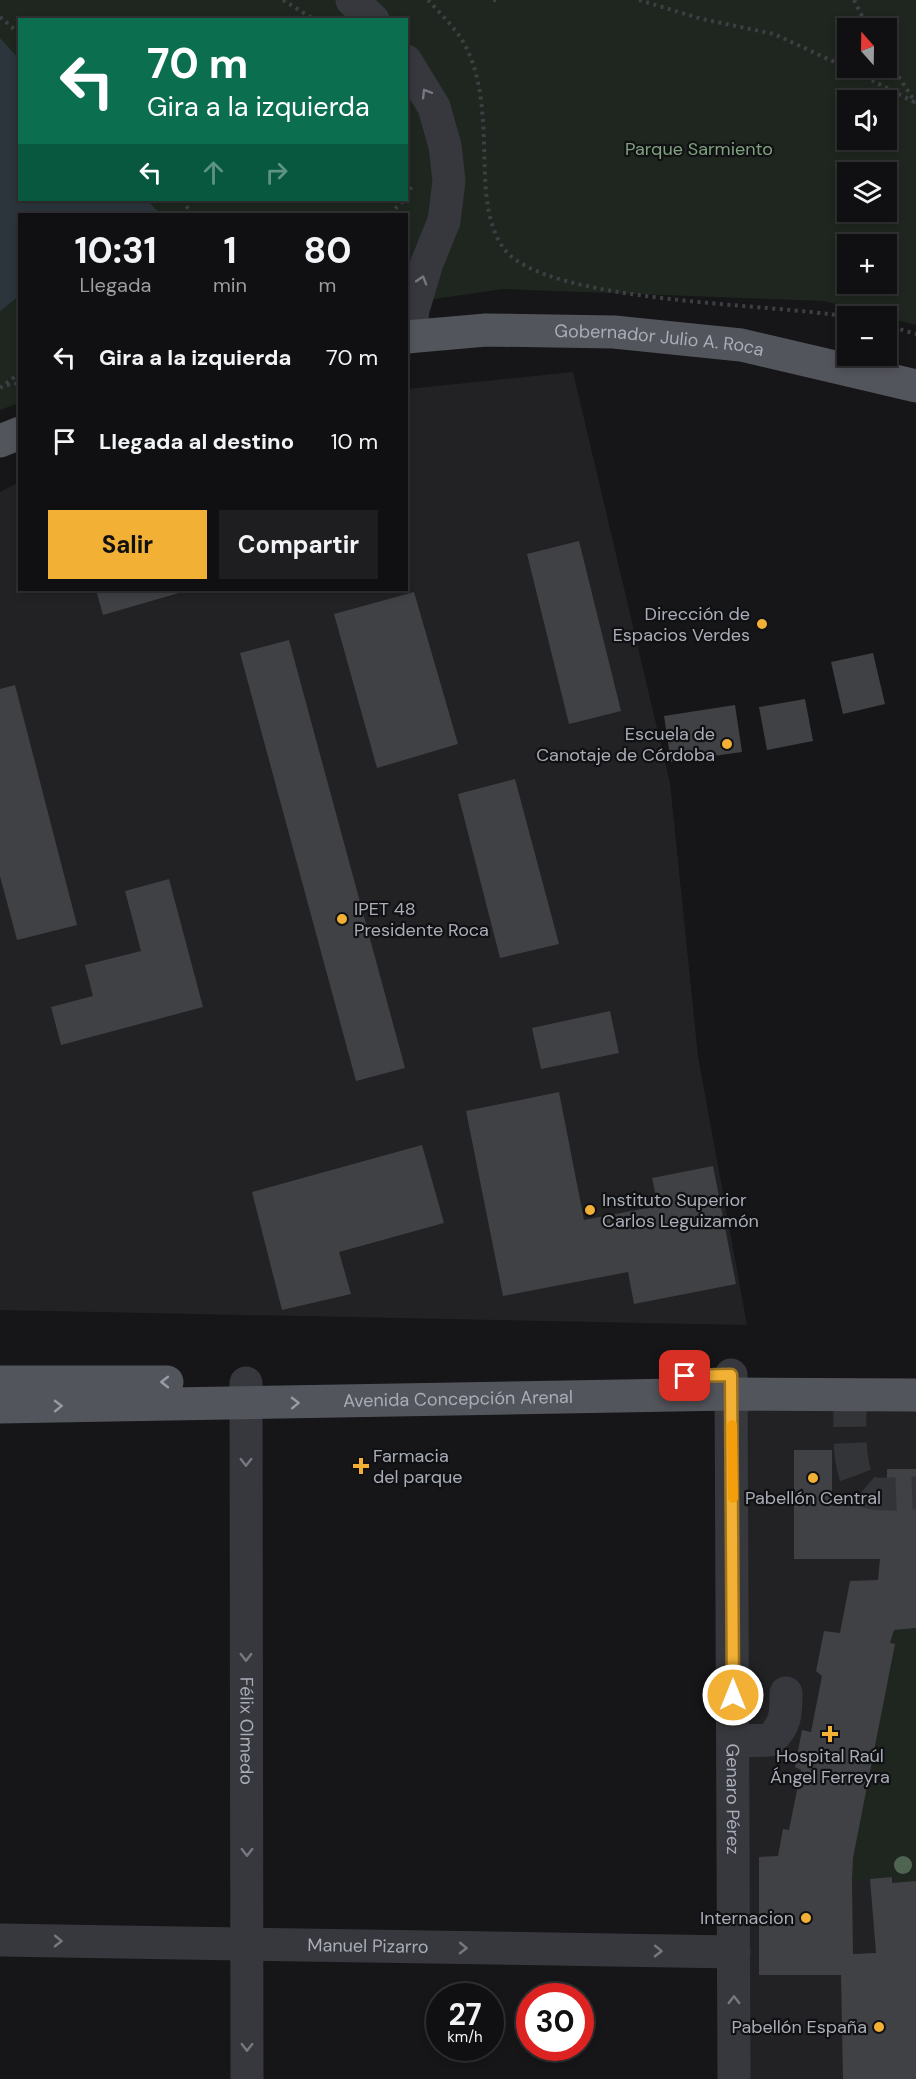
<!DOCTYPE html>
<html lang="es">
<head>
<meta charset="utf-8">
<style>
  body { margin:0; font-family:"DM Sans",sans-serif; background:#1e1e20; color:#f1f3f6; height:100vh; display:flex; flex-direction:column; font-size:22px; white-space:nowrap }
  * { box-sizing:border-box; margin:0 }
  p { font-size:20px; color:#9c9d9f }
  .icon { flex:none; width:33px; height:33px; fill:none; stroke:currentColor; stroke-width:2; stroke-linecap:round; stroke-linejoin:round }
  .map { position:relative; flex:1; overflow:hidden }
  .details { position:absolute; left:18px; top:213px; width:390px; height:378px; display:flex; flex-direction:column; background:#101012; border-radius:0px; box-shadow:0 3px 9px #0003,0 0 0 2px #303032 }
  .details>* { flex:none }
  .hud { position:absolute; left:18px; top:18px; width:390px; height:183px; border-radius:0px; box-shadow:0 3px 9px #0003,0 0 0 2px #303032; background:#0b6e4f; color:#fff; overflow:hidden }
  .needle { width:39px; rotate:340deg }
  .fabs { position:absolute; left:837px; top:18px; display:grid; gap:12px }
  .fabs a { display:grid; place-items:center; width:60px; height:60px; border-radius:0px; background:#101012; box-shadow:0 3px 9px #0003,0 0 0 2px #303032; font-size:30px }
  .speed { position:absolute; left:426px; top:1983px; display:flex; gap:12px; font-size:30px; font-weight:700; text-align:center }
  .speed>* { display:grid; place-content:center; width:78px; height:78px; border-radius:50%; background:#101012; box-shadow:0 3px 9px #0003,0 0 0 2px #303032; line-height:1 }
  .speed small { font-size:15px; font-weight:400 }
  .speed .limit { border:9px solid #d22; background:#fff; color:#111 }
  .pin { position:absolute; display:grid; place-items:center; width:51px; height:51px; color:#fff; margin:-26px; border-radius:12px; box-shadow:0 3px 9px #0006 }
  .me { position:absolute; width:66px; margin:-33px; rotate:0deg; stroke-linejoin:round; filter:drop-shadow(0 0 4px #0008) }
  .turn { display:flex; align-items:center; gap:21px; height:126px; padding:0 30px; font-size:27px }
  .turn .icon { width:78px; height:78px; stroke-width:2.5 }
  .turn b { display:block; font-size:42px; line-height:51px }
  .lanes { display:flex; align-items:center; height:57px; padding:0 30px; background:#0003; justify-content:center; gap:30px; direction:ltr }
  .lanes .off { opacity:.35 }
  .eta { display:flex; justify-content:space-evenly; align-items:center; height:102px; text-align:center }
  .eta b { font-size:36px; font-weight:700; line-height:42px }
  .cta { display:flex; gap:12px; margin-top:auto; padding:12px 30px }
  .cta a { flex:1; height:69px; border-radius:0px; background:#f2b134; color:#111; font-size:24px; font-weight:700; line-height:69px; text-align:center }
  .cta a+a { background:#1e1e20; color:#f1f3f6 }
  ul { padding:0; list-style:none }
  li { display:flex; align-items:center; gap:18px; height:84px; padding:0 30px }
  li div { flex:1 }
  li b { display:block; font-size:22px }
  li em { font-style:normal }
  .map>svg:first-child { display:block }
  .built { fill:#222225 }
  .green { fill:#1e261f; fill-rule:evenodd }
  .water { fill:#2c353c }
  .building { fill:#404145 }
  .lines { fill:none; stroke-linecap:round; stroke-linejoin:round }
  .minor-tunnel { stroke:#333438; stroke-width:33; stroke-dasharray:33 16; stroke-linecap:butt }
  .path { stroke:#3d3f44; stroke-width:4; stroke-dasharray:3 4.5; stroke-linecap:butt }
  .minor { stroke:#37383d; stroke-width:33 }
  .major { stroke:#53555c; stroke-width:33 }
  .tree { fill:#506452 }
  .oneway { stroke:#757881 }
  .oneway2 { stroke:#979ba6 }
  .route-casing { stroke:#9d7322; stroke-width:15 }
  .route { stroke:#f2b134; stroke-width:10 }
  .slow { stroke:#f59e0b; stroke-width:10 }
  .poi-dot { fill:#f2b134; stroke:#111113; stroke-width:2 }
  .labels { text-anchor:middle; stroke-width:4.5; stroke-linejoin:round; paint-order:stroke }
  .park-label { font-size:18px; fill:#7fa381; stroke:#111113 }
  .street-label { font-size:18px; fill:#a8adb8; stroke:#111113 }
  .poi-label { font-size:18px; fill:#a8adb8; stroke:#111113; text-anchor:end }
</style>
</head>
<body>
<div class="map">
<svg width="916" height="2079" viewBox="0 0 916 2079">
  <rect width="100%" height="100%" fill="#161618"/>
  <g class="built">
    <polygon points="573,372 670,783 698,1056 747,1325 0,1310 0,492 19,482 20,590 406,590 407,389"/>
    <polygon points="744,1386 916,1389 916,2079 744,2079"/>
  </g>
  <g class="green">
    <path d="M0 0H916V325L824 301 503 289 407 303 406 214H20L19 403 0 410ZM20 20H406V200H20ZM848 28H886V68H848ZM848 100H886V140H848ZM848 172H886V212H848ZM848 244H886V284H848Z"/>
    <polygon points="916,1628 916,1881 892,1883 892,1877 852,1881 853,1858 895,1644 890,1643 894,1630"/>
  </g>
  <polygon class="water" points="0,38 19,59 20,200 147,200 160,214 20,214 19,296 0,311"/>
  <g class="building">
    <polygon points="579,541 621,711 569,724 527,554"/>
    <polygon points="96,590 189,590 103,615"/>
    <polygon points="414,592 458,744 377,768 334,614"/>
    <polygon points="289,640 405,1068 356,1081 240,653"/>
    <polygon points="873,653 885,704 843,714 831,662"/>
    <polygon points="15,685 77,925 17,940 0,876 0,689"/>
    <polygon points="805,699 813,741 767,750 759,707"/>
    <polygon points="735,705 742,752 671,762 664,716"/>
    <polygon points="515,779 559,944 500,958 458,794"/>
    <polygon points="169,879 203,1007 61,1045 51,1007 93,996 85,965 141,951 125,891"/>
    <polygon points="610,1011 619,1053 541,1069 532,1028"/>
    <polygon points="559,1092 584,1220 658,1206 652,1178 713,1166 736,1284 634,1304 628,1272 503,1296 466,1111"/>
    <polygon points="422,1145 444,1223 339,1252 351,1294 282,1310 252,1192"/>
    <polygon points="794,1450 832,1450 832,1506 887,1506 887,1469 916,1469 916,1628 894,1630 890,1643 895,1644 853,1858 852,1881 853,1954 876,1953 870,1879 892,1877 892,1883 916,1881 916,2079 843,2079 841,1975 759,1975 759,1857 778,1856 783,1829 789,1830 801,1770 795,1767 802,1730 811,1732 822,1676 816,1671 824,1631 840,1633 850,1581 878,1580 880,1559 794,1559"/>
  </g>
  <g class="lines">
    <path class="minor-tunnel" d="M850 1394C851 1418 844 1481 869 1492 877 1496 905 1493 916 1493"/>
    <g class="path">
      <polyline points="283,0 315,20"/>
      <path d="M428 0C438 11 449 22 458 34 486 73 483 130 485 175 486 200 489 228 504 249 547 304 775 303 848 317"/>
      <polyline points="493,0 497,0"/>
      <polyline points="639,0 702,19 774,34 854,71 916,103"/>
      <polyline points="854,0 868,28"/>
      <polyline points="0,17 20,34"/>
      <polyline points="886,58 916,103"/>
      <polyline points="406,196 413,184"/>
      <polyline points="182,200 192,214"/>
      <polyline points="390,214 404,200"/>
      <polyline points="886,325 916,334"/>
      <polyline points="7,385 20,383"/>
      <polyline points="0,388 20,373"/>
    </g>
    <g class="minor">
      <polyline points="352,0 373,20"/>
      <polyline points="406,61 434,107 445,146 449,181 444,221 427,263 413,310 410,337"/>
      <path id="s1" d="M731 1375 734 2079"/>
      <path id="s2" d="M246 1383 247 2079"/>
      <path d="M733 1741 770 1740C786 1725 786 1714 786 1693"/>
      <path id="s3" d="M0 1940 734 1952"/>
    </g>
    <g class="major">
      <path id="s4" d="M406 337 486 330 614 332 741 345 916 386"/>
      <polyline points="0,441 20,433"/>
      <polyline points="0,1382 167,1382"/>
      <path id="s5" d="M0 1407 732 1394 916 1395"/>
    </g>
  </g>
  <circle class="tree" cx="903" cy="1865" r="9"/>
  <defs><path id="oneway-chevron" d="M-2-3.5L2.5 0L-2 3.5" fill="none" stroke-width="1.6" stroke-linecap="round" stroke-linejoin="round" transform="scale(1.5)"/></defs>
  <g class="oneway">
    <use href="#oneway-chevron" transform="translate(426 93) rotate(-121)"/>
    <use href="#oneway-chevron" transform="translate(422 280) rotate(-73)"/>
    <use href="#oneway-chevron" transform="translate(246 1462) rotate(90)"/>
    <use href="#oneway-chevron" transform="translate(246 1657) rotate(90)"/>
    <use href="#oneway-chevron" transform="translate(247 1852) rotate(90)"/>
    <use href="#oneway-chevron" transform="translate(58 1941) rotate(1)"/>
    <use href="#oneway-chevron" transform="translate(463 1948) rotate(1)"/>
    <use href="#oneway-chevron" transform="translate(658 1951) rotate(1)"/>
    <use href="#oneway-chevron" transform="translate(734 2000) rotate(-90)"/>
    <use href="#oneway-chevron" transform="translate(247 2047) rotate(90)"/>
  </g>
  <g class="oneway2">
    <use href="#oneway-chevron" transform="translate(165 1382) rotate(-180)"/>
    <use href="#oneway-chevron" transform="translate(295 1403) rotate(-1)"/>
    <use href="#oneway-chevron" transform="translate(58 1406) rotate(-1)"/>
  </g>
  <g class="lines">
    <g class="route-casing">
      <polyline id="route" points="685,1376 731,1375 733,1695"/>
    </g>
    <use href="#route" class="route"/>
    <polyline class="slow" points="732,1425 733,1498"/>
  </g>
  <g class="poi-dot">
    <circle cx="762" cy="624" r="6"/>
    <circle cx="727" cy="744" r="6"/>
    <circle cx="342" cy="919" r="6"/>
    <circle cx="590" cy="1210" r="6"/>
    <path d="M358 1457h6v6h6v6h-6v6h-6v-6h-6v-6h6z"/>
    <circle cx="813" cy="1478" r="6"/>
    <path d="M827 1725h6v6h6v6h-6v6h-6v-6h-6v-6h6z"/>
    <circle cx="806" cy="1918" r="6"/>
    <circle cx="879" cy="2027" r="6"/>
  </g>
  <g class="labels">
    <g class="park-label">
      <text x="699" y="155">Parque Sarmiento</text>
    </g>
    <g class="street-label">
      <text dy="6" stroke="none"><textPath href="#s4" startOffset="254">Gobernador Julio A. Roca</textPath></text>
      <text dy="6" stroke="none"><textPath href="#s5" startOffset="458">Avenida Concepción Arenal</textPath></text>
      <text dy="6" stroke="none"><textPath href="#s2" startOffset="348">Félix Olmedo</textPath></text>
      <text dy="6" stroke="none"><textPath href="#s1" startOffset="424">Genaro Pérez</textPath></text>
      <text dy="6" stroke="none"><textPath href="#s3" startOffset="368">Manuel Pizarro</textPath></text>
    </g>
    <g class="poi-label">
      <text x="750" y="620">Dirección de<tspan x="750" dy="21">Espacios Verdes</tspan></text>
      <text x="715" y="740">Escuela de<tspan x="715" dy="21">Canotaje de Córdoba</tspan></text>
      <text x="354" y="915" text-anchor="start">IPET 48<tspan x="354" dy="21">Presidente Roca</tspan></text>
      <text x="602" y="1206" text-anchor="start">Instituto Superior<tspan x="602" dy="21">Carlos Leguizamón</tspan></text>
      <text x="373" y="1462" text-anchor="start">Farmacia<tspan x="373" dy="21">del parque</tspan></text>
      <text x="813" y="1504" text-anchor="middle">Pabellón Central</text>
      <text x="830" y="1762" text-anchor="middle">Hospital Raúl<tspan x="830" dy="21">Ángel Ferreyra</tspan></text>
      <text x="794" y="1924">Internacion</text>
      <text x="867" y="2033">Pabellón España</text>
    </g>
  </g>
</svg>
<div class="fabs">
<a><svg class="needle" viewBox="-14 -14 28 28"><path d="M0-13l5 13h-10z" fill="#e53935"/><path d="M0 13l5-13h-10z" fill="#9c9d9f"/></svg></a>
<a><svg class="icon" aria-label="sound" viewBox="0 0 24 24"><path d="M4 9h4l5-4v14l-5-4H4zM17 9q2 3 0 6"/></svg></a>
<a><svg class="icon" aria-label="layers" viewBox="0 0 24 24"><path d="M12 4l9 5-9 5-9-5zM3 14l9 5 9-5"/></svg></a>
<a>+</a>
<a>−</a>
</div>
<div class="speed"><div>27<small>km/h</small></div><div class="limit">30</div></div>
<div class="pin" style="left:685px;top:1376px;background:#d93025"><svg class="icon" aria-label="arrive" viewBox="0 0 24 24"><path d="M6 21V4h12l-3 4 3 4H6"/></svg></div>
<svg class="me" style="left:733px;top:1695px" viewBox="-20 -20 40 40"><circle r="17" fill="#f2b134" stroke="#fff" stroke-width="3"/><path d="M0-11L8 9 0 5-8 9z" fill="#fff"/></svg>
<div class="hud">
<div class="turn"><svg class="icon" aria-label="left" viewBox="0 0 24 24"><path d="M17 20v-9H6M10 6l-5 5 5 5"/></svg><div><b>70 m</b>Gira a la izquierda</div></div>
<div class="lanes"><svg class="icon" aria-label="left" viewBox="0 0 24 24"><path d="M17 20v-9H6M10 6l-5 5 5 5"/></svg><svg class="icon off" aria-label="ahead" viewBox="0 0 24 24"><path d="M12 20V5M6 11l6-6 6 6"/></svg><svg class="icon off" aria-label="right" viewBox="0 0 24 24"><path d="M7 20v-9h11M14 6l5 5-5 5"/></svg></div>
</div>
<section class="details">
<div class="eta">
<div><b>10:31</b><p>Llegada</p></div>
<div><b>1</b><p>min</p></div>
<div><b>80</b><p>m</p></div>
</div>
<ul>
<li><svg class="icon" aria-label="left" viewBox="0 0 24 24"><path d="M17 20v-9H6M10 6l-5 5 5 5"/></svg><div><b>Gira a la izquierda</b></div><em>70 m</em></li>
<li><svg class="icon" aria-label="arrive" viewBox="0 0 24 24"><path d="M6 21V4h12l-3 4 3 4H6"/></svg><div><b>Llegada al destino</b></div><em>10 m</em></li>
</ul>
<div class="cta"><a>Salir</a><a>Compartir</a></div>
</section>
</div>
</body>
</html>
